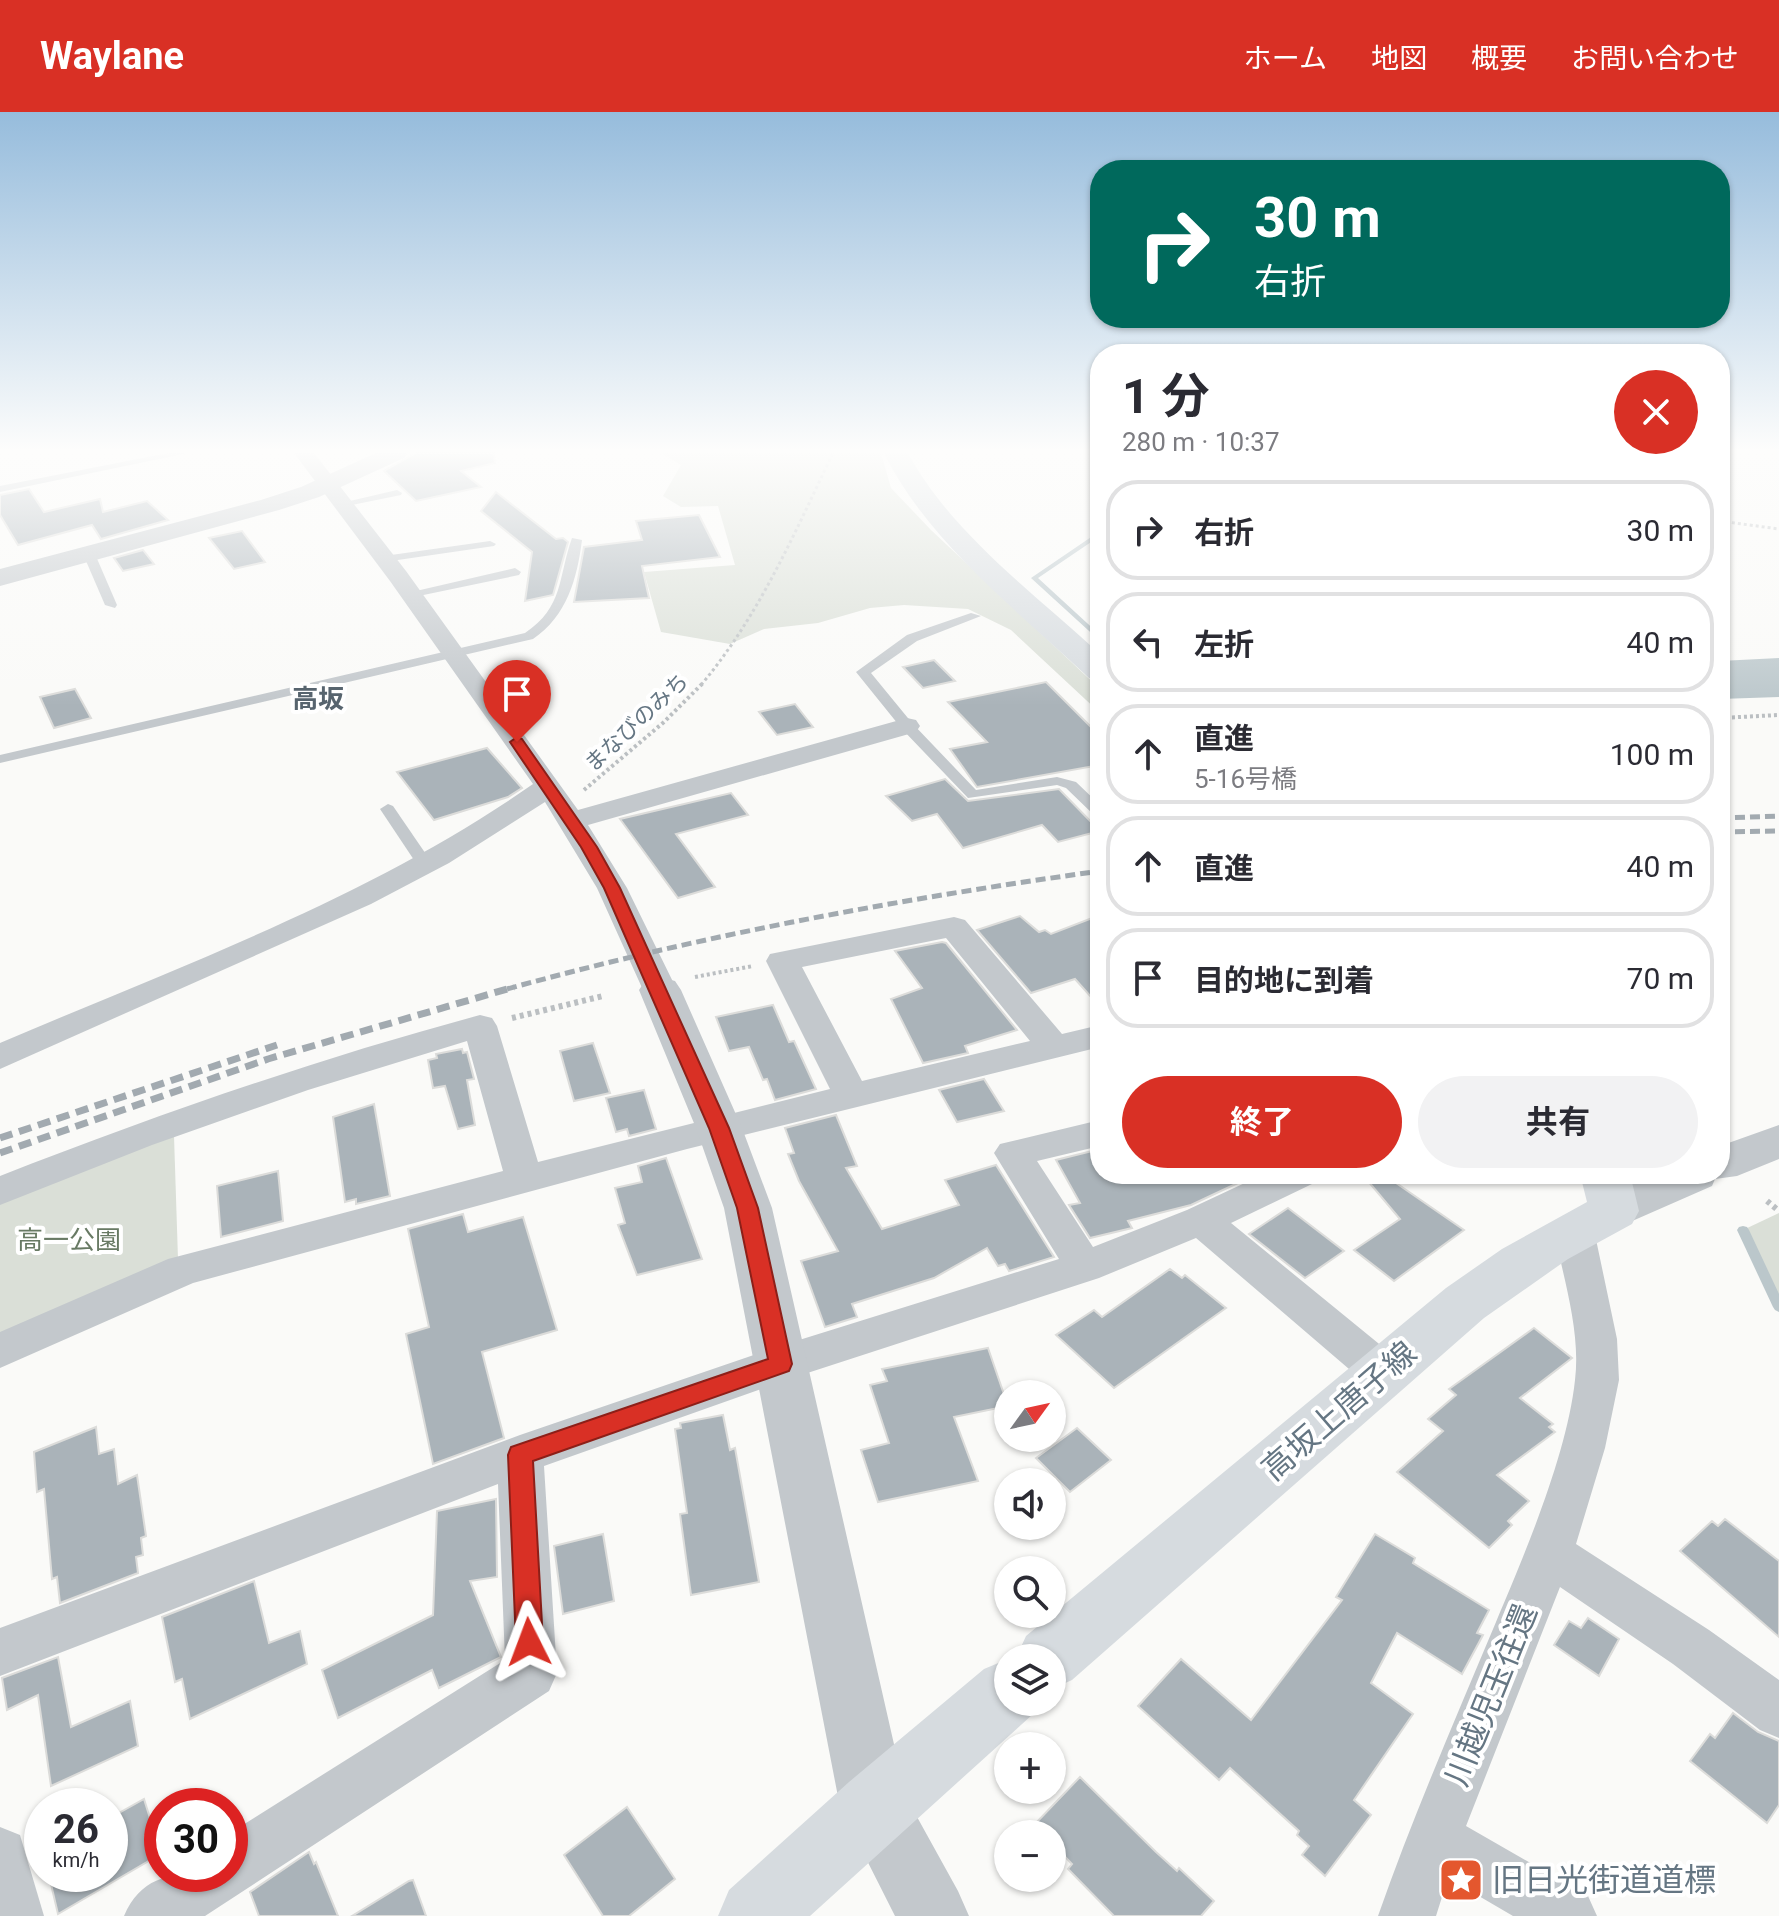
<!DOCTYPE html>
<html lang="ja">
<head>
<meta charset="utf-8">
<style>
  body { margin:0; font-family:Roboto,"Noto Sans JP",sans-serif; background:#f2f2f3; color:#2b2b33; height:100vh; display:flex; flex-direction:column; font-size:30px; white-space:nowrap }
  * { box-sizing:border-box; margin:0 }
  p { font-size:26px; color:#7c7c81 }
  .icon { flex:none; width:44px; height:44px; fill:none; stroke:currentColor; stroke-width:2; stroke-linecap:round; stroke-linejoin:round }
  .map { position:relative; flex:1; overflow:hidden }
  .sheet { position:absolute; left:1090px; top:232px; width:640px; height:840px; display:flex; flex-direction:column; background:#fff; border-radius:32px; box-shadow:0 2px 6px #0004 }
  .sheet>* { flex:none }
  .banner { position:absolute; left:1090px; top:48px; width:640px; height:168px; border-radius:32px; box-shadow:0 2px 6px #0004; background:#00695c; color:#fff; overflow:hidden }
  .needle { width:52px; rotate:57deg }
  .controls { position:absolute; left:994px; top:1268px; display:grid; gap:16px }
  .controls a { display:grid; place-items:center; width:72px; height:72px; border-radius:50%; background:#fff; box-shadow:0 2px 6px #0004; font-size:40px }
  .speed { position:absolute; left:24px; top:1676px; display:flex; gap:16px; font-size:40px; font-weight:700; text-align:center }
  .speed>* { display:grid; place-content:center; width:104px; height:104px; border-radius:50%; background:#fff; box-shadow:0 2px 6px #0004; line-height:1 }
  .speed small { font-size:20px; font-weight:400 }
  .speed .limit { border:12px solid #d22; background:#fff; color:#111 }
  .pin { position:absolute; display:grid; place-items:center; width:68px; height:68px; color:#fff; margin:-82px -34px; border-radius:50% 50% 50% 0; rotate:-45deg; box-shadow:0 0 8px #0007 }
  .pin .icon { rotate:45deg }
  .me { position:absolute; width:88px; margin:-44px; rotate:357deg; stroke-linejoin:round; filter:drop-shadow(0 0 6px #0008) }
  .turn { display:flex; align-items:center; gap:28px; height:168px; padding:0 32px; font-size:36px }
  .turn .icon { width:104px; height:104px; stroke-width:2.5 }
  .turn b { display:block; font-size:56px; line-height:68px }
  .round { display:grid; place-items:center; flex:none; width:84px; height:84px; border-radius:42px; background:#f2f2f3 }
  .overview { display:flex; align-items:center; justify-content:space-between; height:136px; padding:0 32px }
  h1 { font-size:48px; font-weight:700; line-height:60px }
  .primary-button { display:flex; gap:16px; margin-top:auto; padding:16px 32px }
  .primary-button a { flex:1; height:92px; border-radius:48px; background:#d93025; color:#fff; font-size:32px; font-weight:700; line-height:92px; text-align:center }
  .primary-button a+a { background:#f2f2f3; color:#2b2b33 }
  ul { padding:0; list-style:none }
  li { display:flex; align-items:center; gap:24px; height:100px; margin:0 16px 12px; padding:0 16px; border:4px solid #e1e1e2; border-radius:32px }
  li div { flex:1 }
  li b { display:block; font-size:30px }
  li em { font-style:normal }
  header { display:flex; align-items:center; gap:48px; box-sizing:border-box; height:112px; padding:0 40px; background:#d93025; color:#fff }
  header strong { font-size:38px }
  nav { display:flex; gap:44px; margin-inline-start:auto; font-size:28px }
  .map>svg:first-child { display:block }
  .green { fill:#dadfd7 }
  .water { fill:#bbc7cb }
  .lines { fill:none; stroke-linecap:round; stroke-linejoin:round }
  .stream { fill:#bbc7cb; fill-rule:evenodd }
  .building { fill:#aab3b9; stroke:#dcdcda; stroke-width:2 }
  .path-far2 { stroke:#bbbfc2; stroke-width:3; stroke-dasharray:3 3; stroke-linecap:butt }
  .path-far1 { stroke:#bbbfc2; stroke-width:4; stroke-dasharray:3 3; stroke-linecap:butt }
  .path { stroke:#bbbfc2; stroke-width:6; stroke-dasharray:4 4; stroke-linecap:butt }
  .service { fill:#c3c8cc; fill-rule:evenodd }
  .minor { fill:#c3c8cc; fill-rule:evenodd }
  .tertiary { fill:#c3c8cc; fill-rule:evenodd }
  .secondary { fill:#d6dbdf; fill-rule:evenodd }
  .rail-far1 { stroke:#a2aab0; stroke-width:5; stroke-dasharray:10 5; stroke-linecap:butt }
  .rail { stroke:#a2aab0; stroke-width:7; stroke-dasharray:13 7; stroke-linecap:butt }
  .route { fill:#d93025; stroke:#8d1f18; stroke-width:2 }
  .labels { text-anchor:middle; stroke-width:8; stroke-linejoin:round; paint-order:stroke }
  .far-street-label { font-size:22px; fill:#657683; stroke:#fff }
  .far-quarter-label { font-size:26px; font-weight:bold; fill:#57646e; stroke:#fff }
  .park-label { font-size:26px; fill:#687a64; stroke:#fff }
  .near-street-label { font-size:32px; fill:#657683; stroke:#fff }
  .near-poi-label { font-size:32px; fill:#657683; stroke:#fff; text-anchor:start }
</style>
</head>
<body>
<header>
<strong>Waylane</strong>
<nav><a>ホーム</a><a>地図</a><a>概要</a><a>お問い合わせ</a></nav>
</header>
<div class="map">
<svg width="1779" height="1804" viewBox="0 0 1779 1804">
  <rect width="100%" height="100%" fill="#fafaf8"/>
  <g class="green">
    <polygon points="661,341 881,341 891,376 931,418 1100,577 1100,601 1011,518 968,497 904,493 870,496 818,511 764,517 730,532 661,520 644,460 735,453 718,394 681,395 663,384 681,353"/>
    <polygon points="174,1024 178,1147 0,1224 0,1089"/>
    <polygon points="1779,1101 1779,1195 1743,1118"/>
  </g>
  <polygon class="water" points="1779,546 1779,585 1720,587 1720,549"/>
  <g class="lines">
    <g class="stream">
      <polygon points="1100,419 1100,424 1038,466 1100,523 1100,529 1031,466"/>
      <polygon points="1743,1114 1747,1115 1749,1118 1779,1182 1779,1200 1775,1198 1773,1195 1737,1118 1739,1115"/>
    </g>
  </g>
  <g class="building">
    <polygon points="416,341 494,341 495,351 461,359 481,375 416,389 384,359"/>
    <polygon points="29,377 44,400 100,387 103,400 147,389 168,408 101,427 92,413 18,433 0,403 0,383"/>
    <polygon points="496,380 556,427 563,426 568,430 553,483 525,489 532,440 481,399"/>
    <polygon points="699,403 720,445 642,454 649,486 574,490 584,435 642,428 636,409"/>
    <polygon points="242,419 265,450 234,457 209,426"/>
    <polygon points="143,438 154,452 123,459 114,446"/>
    <polygon points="934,548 955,569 923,576 903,555"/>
    <polygon points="1046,570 1100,624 1100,653 977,675 950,637 987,630 948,590"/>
    <polygon points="75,577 91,606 54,616 40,585"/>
    <polygon points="795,592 813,615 777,623 759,600"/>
    <polygon points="487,636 522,676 508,685 434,708 397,660"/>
    <polygon points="945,667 968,689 1059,677 1100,719 1058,730 1042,713 963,736 937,702 912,709 886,684"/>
    <polygon points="731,681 748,703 676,722 715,775 678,786 620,707"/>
    <polygon points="1100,803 1100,895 1075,867 1031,881 977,818 1020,804 1039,820 1045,818 1051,822"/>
    <polygon points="942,830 946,831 1017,918 965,934 968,941 923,951 891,887 922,876 895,839"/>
    <polygon points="773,893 789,930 794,929 816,977 775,988 767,967 763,968 749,935 729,939 716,905"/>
    <polygon points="593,931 610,981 574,989 560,939"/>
    <polygon points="462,937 463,941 467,940 474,967 467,968 475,1013 458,1017 445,974 433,976 428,948 437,946 436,942"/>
    <polygon points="984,967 1004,999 957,1010 939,978"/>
    <polygon points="644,978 656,1017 629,1024 627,1017 616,1020 606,986"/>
    <polygon points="374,992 390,1084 356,1092 356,1087 345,1090 333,1005"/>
    <polygon points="836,1003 857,1054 846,1056 882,1117 959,1093 945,1068 996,1053 1054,1145 1009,1159 1005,1152 998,1154 987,1136 934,1166 852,1192 857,1205 825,1215 801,1149 838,1139 799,1069 788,1042 794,1041 785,1016"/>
    <polygon points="1100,1037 1100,1062 1257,1062 1191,1093 1128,1109 1132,1116 1090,1126 1069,1093 1080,1091 1056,1048"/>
    <polygon points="666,1046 702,1147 637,1163 618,1113 625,1111 615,1076 642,1070 638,1054"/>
    <polygon points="278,1059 283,1109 221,1125 217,1074"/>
    <polygon points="1362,1062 1383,1062 1464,1118 1394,1169 1354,1138 1400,1107"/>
    <polygon points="1288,1096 1344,1139 1305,1166 1249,1122"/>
    <polygon points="463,1102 468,1120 523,1105 557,1218 482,1240 504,1326 433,1352 406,1222 429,1215 408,1117"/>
    <polygon points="1170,1157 1182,1166 1185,1163 1226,1196 1114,1276 1056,1223 1094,1198 1102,1205"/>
    <polygon points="1534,1216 1572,1246 1520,1286 1553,1312 1549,1315 1555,1320 1497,1363 1529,1389 1508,1409 1512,1413 1489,1436 1397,1360 1443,1319 1428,1307 1456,1283 1449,1277"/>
    <polygon points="988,1236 1008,1294 954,1305 978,1369 878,1390 861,1338 889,1331 870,1273 887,1269 882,1257"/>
    <polygon points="723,1303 730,1338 735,1336 759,1470 691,1483 680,1402 687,1401 675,1317 681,1316 680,1311"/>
    <polygon points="96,1315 99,1342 114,1337 118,1372 137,1363 146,1424 141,1426 143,1443 136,1445 138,1461 60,1491 57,1465 52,1467 44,1377 37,1380 34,1340"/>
    <polygon points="1077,1316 1111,1348 1070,1380 1036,1346"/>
    <polygon points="496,1387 497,1465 470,1469 501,1545 439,1576 432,1558 338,1606 322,1558 433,1503 437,1399"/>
    <polygon points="1725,1407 1779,1449 1779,1525 1680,1439 1712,1409 1718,1414"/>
    <polygon points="603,1422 614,1489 563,1502 554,1434"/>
    <polygon points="1375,1422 1415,1446 1413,1451 1489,1498 1477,1521 1483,1523 1462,1562 1397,1521 1371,1571 1413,1602 1354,1688 1371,1703 1325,1764 1302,1743 1309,1734 1297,1723 1299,1719 1230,1656 1219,1668 1138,1594 1181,1547 1251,1608 1342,1488 1336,1485"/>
    <polygon points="254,1469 269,1531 300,1519 307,1552 190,1607 182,1567 175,1570 162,1505"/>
    <polygon points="1588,1506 1619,1527 1599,1564 1554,1533 1569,1509 1581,1516"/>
    <polygon points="58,1545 71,1615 130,1589 138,1634 51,1674 38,1583 7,1598 2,1566"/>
    <polygon points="1733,1601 1758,1620 1779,1629 1779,1693 1767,1711 1690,1649 1710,1622 1715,1626"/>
    <polygon points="1080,1665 1156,1740 1177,1759 1179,1756 1214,1789 1201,1804 1114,1804 1068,1757 1072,1752 1052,1731 1052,1722 1043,1722 1034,1713"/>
    <polygon points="144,1687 154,1719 145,1724 152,1747 58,1802 50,1768 61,1762 110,1762 110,1706"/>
    <polygon points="627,1695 675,1767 629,1804 603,1804 564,1743"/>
    <polygon points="309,1740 314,1752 316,1750 338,1804 259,1804 250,1780"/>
    <polygon points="413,1768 426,1804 352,1804 409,1769"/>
  </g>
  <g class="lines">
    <g class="path-far2">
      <polyline points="1720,409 1779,417"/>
      <polyline points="1100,432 1093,447 1100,472"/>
      <path d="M701 573C759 504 794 422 833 341"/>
    </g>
    <g class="path-far1">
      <polyline points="1720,606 1779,603"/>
      <polyline points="584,678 664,610 703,571"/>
      <polyline points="695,865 753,854"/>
    </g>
    <g class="path">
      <polyline points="512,906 603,884"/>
      <polyline points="1767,1089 1779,1099"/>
    </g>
    <g class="service">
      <polygon points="168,341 188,341 0,380 0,374"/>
      <polygon points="397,378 402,381 401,383 342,395 337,392"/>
      <path d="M572 426 582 428C577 467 567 504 533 527L0 651V643L525 521C564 495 558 465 572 426Z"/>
      <polygon points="490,429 496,432 494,434 384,450 378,447 384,444"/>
      <polygon points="85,440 95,442 117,493 115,496 105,493 83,442"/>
      <polygon points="515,456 521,460 519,463 409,486 403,482"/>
      <polygon points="971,501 981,504 917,529 871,561 912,611 976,678 1057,665 1076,670 1100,693 1100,706 1095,704 1066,676 1057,673 968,686 902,617 856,560 907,523"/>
      <polygon points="388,692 393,694 432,751 430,754 418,754 380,697"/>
    </g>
    <g class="minor">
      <path d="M294 341H314L406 459 578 698 907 606 916 608 920 614 916 620 588 713 627 776 677 878 672 885 660 889 648 885 643 878 597 776 545 690 449 751 371 792 0 957V931C180 854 372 785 533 672L390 469Z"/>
      <path d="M954 805 965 808 1062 922 1100 913V935L687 1037 193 1171 0 1256V1220L168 1147 503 1059 467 929 308 978 152 1033 0 1093V1064C158 1002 317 947 480 903L492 906 497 914 538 1050 830 977 766 849 770 842ZM946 826 1030 929 862 969 802 855Z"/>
      <path d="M1100 1008V1034L1037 1049 1093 1135 1187 1098 1264 1062H1317L1312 1072 1231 1111 1400 1249 1407 1262 1400 1275 1385 1280 1370 1275 1196 1126 1099 1166 789 1267 544 1354 557 1561 549 1579 205 1804H124C145 1755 185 1762 230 1762V1721L505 1548 498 1372 0 1564V1516L520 1323 780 1234 1059 1147 994 1041 1000 1032Z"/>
      <path d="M1574 1103 1588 1107 1594 1118 1617 1227 1619 1268 1605 1336 1576 1432 1709 1518 1779 1568V1626L1760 1618 1673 1552 1560 1475 1466 1714 1588 1784 1597 1804H1513L1448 1766 1436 1804H1378C1413 1704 1455 1608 1496 1510 1525 1441 1567 1343 1575 1268 1581 1219 1563 1166 1554 1118L1560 1107Z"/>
      <polygon points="0,1715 20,1723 44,1804 0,1804"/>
    </g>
    <g class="tertiary">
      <polygon points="376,341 408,341 404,346 319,385 279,398 0,474 0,457 261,388 301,375"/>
      <polygon points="660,865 675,869 681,878 742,1016 772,1096 906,1685 958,1779 969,1804 895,1804 840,1695 724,1096 696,1016 639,878 645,869"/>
      <polygon points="1779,1013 1779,1047 1737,1064 1715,1067 1712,1074 1614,1117 1597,1112 1590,1099 1597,1086 1651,1062 1720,1062 1720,1034"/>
    </g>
    <g class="secondary">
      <path d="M884 341H908C951 421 1034 481 1100 542V569L1089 566C1018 499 927 429 884 341Z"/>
      <polygon points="1580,1062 1630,1062 1639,1099 1632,1112 1568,1147 1484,1206 1072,1568 1052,1577 1052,1546 1016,1546 1026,1524 1446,1176 1502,1137 1587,1090"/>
      <polygon points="1008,1547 1008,1590 1037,1590 1032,1603 810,1804 718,1804 729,1778 849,1670 984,1557"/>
    </g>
    <g class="rail-far1">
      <polyline points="1720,706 1779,704"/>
      <polyline points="1720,720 1779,719"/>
      <path d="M507 877C702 823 900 787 1100 759"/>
    </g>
    <g class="rail">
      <polyline points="0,1026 277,933"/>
      <polyline points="0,1041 268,947 514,875"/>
    </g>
  </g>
  <linearGradient id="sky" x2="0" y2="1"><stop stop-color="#96bcdc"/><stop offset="0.57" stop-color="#fdfdfc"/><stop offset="1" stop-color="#fdfdfc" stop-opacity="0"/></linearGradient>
  <rect width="1779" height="594" fill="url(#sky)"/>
  <polygon class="route" points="517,625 522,627 597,735 620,776 729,1016 758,1096 792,1252 789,1259 533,1349 543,1530 539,1539 529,1543 520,1539 516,1530 508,1343 511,1335 768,1247 737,1096 709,1016 604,776 581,735 510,630"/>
  <defs>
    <g id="sight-square" transform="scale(2.3)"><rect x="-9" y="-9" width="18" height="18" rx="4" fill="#e4572e" stroke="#fff"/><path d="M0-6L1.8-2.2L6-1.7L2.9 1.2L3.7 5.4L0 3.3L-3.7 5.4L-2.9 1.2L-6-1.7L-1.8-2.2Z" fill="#fff"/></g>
  </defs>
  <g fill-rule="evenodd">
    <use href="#sight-square" x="1461" y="1768"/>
  </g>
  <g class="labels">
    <g class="far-street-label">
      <text transform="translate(636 610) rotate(-43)" y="8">まなびのみち</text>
    </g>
    <g class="far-quarter-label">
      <text x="318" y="596">高坂</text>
    </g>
    <g class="park-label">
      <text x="69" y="1137">高一公園</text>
    </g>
    <g class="near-street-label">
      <text transform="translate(1339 1299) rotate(-41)" y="11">高坂上唐子線</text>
      <text transform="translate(1491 1583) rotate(-68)" y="11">川越児玉往還</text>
    </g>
    <g class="near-poi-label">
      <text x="1492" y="1779">旧日光街道道標</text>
    </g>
  </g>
</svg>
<div class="controls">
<a><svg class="needle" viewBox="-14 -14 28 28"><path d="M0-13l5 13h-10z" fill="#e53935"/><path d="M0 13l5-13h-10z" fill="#7c7c81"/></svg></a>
<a><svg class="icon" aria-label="sound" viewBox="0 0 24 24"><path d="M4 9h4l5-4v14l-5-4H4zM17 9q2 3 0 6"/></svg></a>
<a><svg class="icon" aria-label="search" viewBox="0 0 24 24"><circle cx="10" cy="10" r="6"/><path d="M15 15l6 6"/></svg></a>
<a><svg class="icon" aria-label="layers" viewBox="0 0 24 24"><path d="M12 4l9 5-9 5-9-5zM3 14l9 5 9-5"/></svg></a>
<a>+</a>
<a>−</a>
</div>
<div class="speed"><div>26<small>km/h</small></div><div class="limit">30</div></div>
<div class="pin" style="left:517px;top:630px;background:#d93025"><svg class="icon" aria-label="arrive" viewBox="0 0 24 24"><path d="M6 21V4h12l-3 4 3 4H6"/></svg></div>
<svg class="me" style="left:529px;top:1530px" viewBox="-20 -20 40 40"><path d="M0-17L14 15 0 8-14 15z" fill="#d93025" stroke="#fff" stroke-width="4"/></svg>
<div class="banner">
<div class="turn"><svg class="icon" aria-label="right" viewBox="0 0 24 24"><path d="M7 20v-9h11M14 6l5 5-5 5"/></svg><div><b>30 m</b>右折</div></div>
</div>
<section class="sheet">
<div class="overview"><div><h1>1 分</h1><p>280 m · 10:37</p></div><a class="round" style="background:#d93025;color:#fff"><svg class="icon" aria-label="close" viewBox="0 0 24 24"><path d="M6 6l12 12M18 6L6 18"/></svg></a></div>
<ul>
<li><svg class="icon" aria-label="right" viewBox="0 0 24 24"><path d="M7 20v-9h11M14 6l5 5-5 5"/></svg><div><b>右折</b></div><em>30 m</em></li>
<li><svg class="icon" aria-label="left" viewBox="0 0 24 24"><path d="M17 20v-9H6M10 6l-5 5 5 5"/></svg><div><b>左折</b></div><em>40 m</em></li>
<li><svg class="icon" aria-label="ahead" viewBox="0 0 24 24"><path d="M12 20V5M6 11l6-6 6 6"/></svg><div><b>直進</b><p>5-16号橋</p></div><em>100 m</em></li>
<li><svg class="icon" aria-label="ahead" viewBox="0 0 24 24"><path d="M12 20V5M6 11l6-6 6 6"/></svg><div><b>直進</b></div><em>40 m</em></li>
<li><svg class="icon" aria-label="arrive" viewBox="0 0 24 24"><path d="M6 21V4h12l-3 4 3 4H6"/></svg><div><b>目的地に到着</b></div><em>70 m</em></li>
</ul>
<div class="primary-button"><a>終了</a><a>共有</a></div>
</section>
</div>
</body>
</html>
